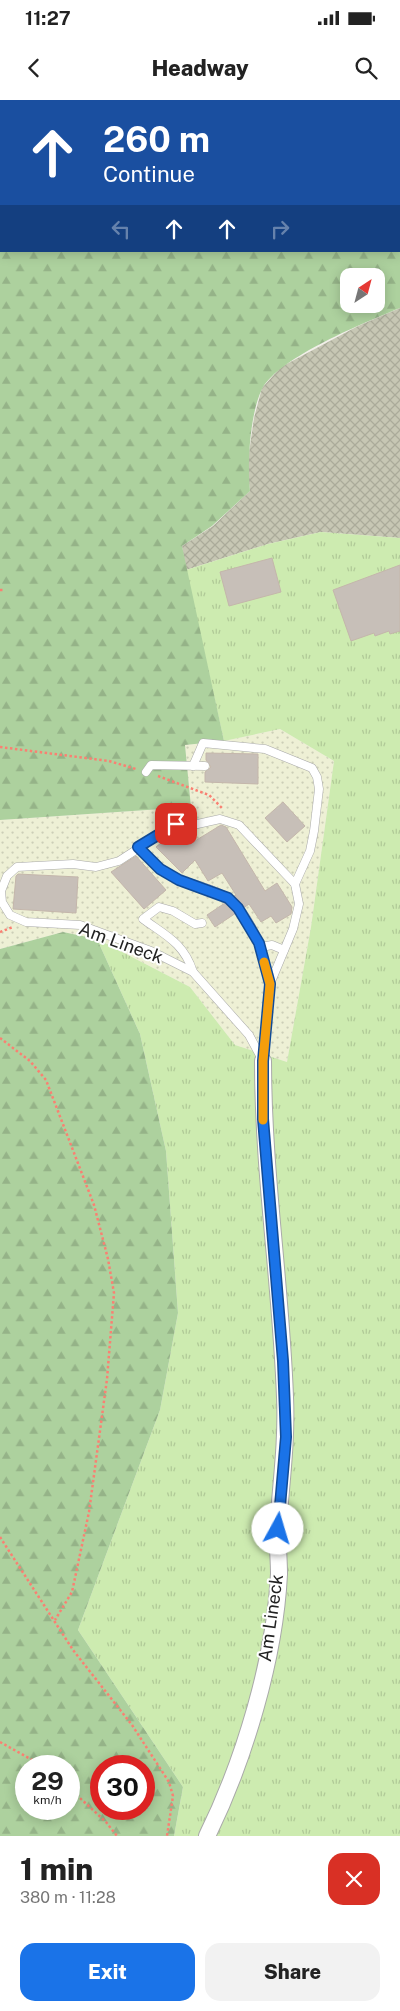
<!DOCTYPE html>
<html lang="en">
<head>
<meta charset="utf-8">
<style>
  body { margin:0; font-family:"Public Sans",sans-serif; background:#f2f2f2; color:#222; height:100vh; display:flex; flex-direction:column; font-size:19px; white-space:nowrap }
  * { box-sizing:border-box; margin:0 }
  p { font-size:16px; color:#767676 }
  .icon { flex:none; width:28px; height:28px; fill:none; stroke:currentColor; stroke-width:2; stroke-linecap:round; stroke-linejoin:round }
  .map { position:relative; height:1736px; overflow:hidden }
  .panel { display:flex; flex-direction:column; background:#fff; flex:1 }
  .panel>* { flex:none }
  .hud { position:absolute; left:0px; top:0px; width:400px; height:152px; box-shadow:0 2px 12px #0003; background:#1a4fa0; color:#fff; overflow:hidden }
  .needle { width:32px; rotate:36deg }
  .buttons { position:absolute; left:340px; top:168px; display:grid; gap:10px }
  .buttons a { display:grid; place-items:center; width:45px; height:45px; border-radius:10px; background:#fff; box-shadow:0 2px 12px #0003; font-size:25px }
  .speed { position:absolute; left:15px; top:1655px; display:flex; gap:10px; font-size:25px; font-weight:700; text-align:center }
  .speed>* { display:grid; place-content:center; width:65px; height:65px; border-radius:50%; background:#fff; box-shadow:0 2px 12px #0003; line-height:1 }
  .speed small { font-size:12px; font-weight:400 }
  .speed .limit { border:8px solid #d22; background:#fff; color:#111 }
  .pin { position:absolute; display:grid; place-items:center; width:42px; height:42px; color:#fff; margin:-21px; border-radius:10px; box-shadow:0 2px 8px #0006 }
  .me { position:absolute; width:55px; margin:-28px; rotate:6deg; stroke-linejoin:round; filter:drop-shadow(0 0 4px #0008) }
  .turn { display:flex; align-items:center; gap:18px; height:105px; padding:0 20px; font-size:22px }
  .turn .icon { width:65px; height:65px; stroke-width:2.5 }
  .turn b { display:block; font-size:35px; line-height:42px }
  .lanes { display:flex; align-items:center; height:48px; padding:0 20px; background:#0003; justify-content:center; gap:25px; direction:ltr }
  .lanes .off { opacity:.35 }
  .round { display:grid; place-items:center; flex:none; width:52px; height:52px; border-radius:15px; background:#f2f2f2 }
  .overview { display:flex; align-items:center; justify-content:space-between; height:85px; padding:0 20px }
  h1 { font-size:30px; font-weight:800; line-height:38px }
  .primary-button { display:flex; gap:10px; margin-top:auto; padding:10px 20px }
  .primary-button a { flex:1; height:58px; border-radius:15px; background:#1a73e8; color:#fff; font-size:20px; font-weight:800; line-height:58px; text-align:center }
  .primary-button a+a { background:#f2f2f2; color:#222 }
  .status { display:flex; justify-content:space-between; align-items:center; height:35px; padding:0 25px; background:#fff; direction:ltr }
  .status svg { height:14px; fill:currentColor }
  header { display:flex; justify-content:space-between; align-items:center; height:65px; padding:0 20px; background:#fff; font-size:22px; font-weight:800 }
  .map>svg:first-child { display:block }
  .construction { fill:url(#construction-cross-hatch) }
  .farmland { fill:url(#farmland-dots) }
  .grass { fill:url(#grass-tufts) }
  .forest { fill:url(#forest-firs); fill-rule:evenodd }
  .building { fill:#c7bfb8; stroke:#c4b6ab }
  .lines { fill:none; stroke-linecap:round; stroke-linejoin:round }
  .lane-casing { stroke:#a9a9a9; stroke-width:9 }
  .street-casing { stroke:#a9a9a9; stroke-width:18 }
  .path { stroke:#fa8072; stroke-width:2.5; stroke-dasharray:2.5 2.5; stroke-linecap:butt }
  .lane { stroke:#fff; stroke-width:8 }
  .street { stroke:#fff; stroke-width:16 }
  .route-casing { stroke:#114b97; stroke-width:12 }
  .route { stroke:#1a73e8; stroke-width:9 }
  .slow { stroke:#f59e0b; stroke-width:9 }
  .labels { text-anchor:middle; stroke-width:4; stroke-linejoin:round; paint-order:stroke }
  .street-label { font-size:18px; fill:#222; stroke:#fff }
</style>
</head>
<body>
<div class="status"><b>11:27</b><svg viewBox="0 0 49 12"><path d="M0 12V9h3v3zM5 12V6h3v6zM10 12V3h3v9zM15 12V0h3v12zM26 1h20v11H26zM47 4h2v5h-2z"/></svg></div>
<header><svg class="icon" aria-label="back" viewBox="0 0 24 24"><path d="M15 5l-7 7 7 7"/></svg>Headway<svg class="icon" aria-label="search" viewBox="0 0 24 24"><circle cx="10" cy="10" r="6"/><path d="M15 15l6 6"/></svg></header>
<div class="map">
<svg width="400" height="1736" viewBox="0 0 400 1736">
  <defs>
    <pattern id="construction-cross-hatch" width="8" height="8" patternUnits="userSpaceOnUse" patternTransform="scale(1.25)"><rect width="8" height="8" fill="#c7c7b4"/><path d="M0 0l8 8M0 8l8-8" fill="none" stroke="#abab9a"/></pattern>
    <pattern id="farmland-dots" width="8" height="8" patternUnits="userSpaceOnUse" patternTransform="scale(1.25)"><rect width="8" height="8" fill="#eef0d5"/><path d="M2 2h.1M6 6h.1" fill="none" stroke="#ccceb7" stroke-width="1.8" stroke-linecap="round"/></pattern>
    <pattern id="grass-tufts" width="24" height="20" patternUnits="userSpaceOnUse" patternTransform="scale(1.25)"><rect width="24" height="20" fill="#cdebb0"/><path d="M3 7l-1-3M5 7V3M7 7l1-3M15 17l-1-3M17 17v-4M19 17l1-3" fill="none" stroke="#b0c997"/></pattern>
    <pattern id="forest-firs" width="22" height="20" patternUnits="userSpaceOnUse" patternTransform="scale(1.25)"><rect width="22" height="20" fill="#add19e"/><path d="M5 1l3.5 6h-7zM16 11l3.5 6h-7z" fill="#95b388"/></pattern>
  </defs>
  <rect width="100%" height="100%" fill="#f2efe9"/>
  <polygon class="construction" points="400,208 400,438 321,432 268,444 186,470 182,446 213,426 250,391 247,367 254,318 262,288 281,267 358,226"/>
  <polygon class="farmland" points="280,629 334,661 311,827 287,962 235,945 190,887 97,839 63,832 0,849 0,720 191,707 185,645 224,641"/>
  <polygon class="grass" points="321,432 400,438 400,1736 174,1736 183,1687 78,1530 160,1310 178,1213 166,1051 140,934 97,839 190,887 235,945 287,962 311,827 334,661 280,629 224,641 186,470 268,444"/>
  <g class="forest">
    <path d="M0 0H400V208C366 222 279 257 262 289 250 313 247 364 250 391L212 426 182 446 224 641 185 645 191 707 0 720ZM1 1H399V151H1ZM349 176H376V204H349Z"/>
    <path d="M63 832 97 839 140 934 166 1051 178 1213 160 1310 78 1530 183 1687 174 1736H0V849ZM26 1666H69V1709H26ZM101 1666H144V1709H101Z"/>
  </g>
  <g class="building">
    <polygon points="272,458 281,492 229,506 220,472"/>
    <polygon points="400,465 400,531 390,534 389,531 375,536 374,533 351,541 333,490"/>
    <polygon points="206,653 258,654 258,684 205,682 205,672 211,667 206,660"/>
    <polygon points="283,702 305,726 287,742 265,718"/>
    <polygon points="221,725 226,727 265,791 277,783 292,807 291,814 276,823 271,816 261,822 249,804 245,807 234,796 236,795 222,773 208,781 195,760 182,773 156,747 177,730 190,744"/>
    <polygon points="136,756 166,790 144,809 111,772"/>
    <polygon points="18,774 78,777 76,813 13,809 16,776"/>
    <polygon points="225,803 236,813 215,827 207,815"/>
  </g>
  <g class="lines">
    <g class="lane-casing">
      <g id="lane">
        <polyline points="193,666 203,643 265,649 312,668 317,677 319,689 314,731 310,751 295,784"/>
        <polyline points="146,672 151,665 205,666"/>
        <polygon points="220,719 239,725 295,784 299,804 293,829 270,884 263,961 249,935 193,872 151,851 80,825 26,822 10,815 2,802 1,791 7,776 17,767 73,764 96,767 119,761 176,724 193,725"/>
        <path d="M138 747C150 761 164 773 181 780 196 785 215 789 228 798 255 818 262 854 270 884"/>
        <polyline points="261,847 272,845 284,850"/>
        <path d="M193 872C184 843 165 835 143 819L159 807 173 811 195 824 202 823"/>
      </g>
    </g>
    <g class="street-casing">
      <path id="street" d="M207 1736C244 1661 275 1558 279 1474 279 1458 277 1443 278 1427 281 1383 287 1341 285 1297 281 1184 263 1074 263 961"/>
    </g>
    <g class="path">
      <polyline points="134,1 135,0"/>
      <polyline points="0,74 1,73"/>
      <polyline points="0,121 1,121"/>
      <polyline points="399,133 400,133"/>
      <polyline points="0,490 4,490"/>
      <polyline points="0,647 109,661 136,669"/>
      <polyline points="158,676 209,695 223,709"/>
      <polyline points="0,832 13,827"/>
      <polyline points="0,938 30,961 46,980 94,1105 108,1159 114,1193 107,1279 89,1412 72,1492 55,1520"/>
      <polyline points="0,1437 73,1550 132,1625 169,1682 173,1696 167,1736"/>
      <polyline points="0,1642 43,1666"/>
      <polyline points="69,1688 106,1722 117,1736"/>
    </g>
    <use href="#lane" class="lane"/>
    <use href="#street" class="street"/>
  </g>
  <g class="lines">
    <g class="route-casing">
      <polyline id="route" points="176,724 138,747 160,769 179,780 228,798 238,808 259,843 270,884 263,961 263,1019 283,1261 286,1337 278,1429"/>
    </g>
    <use href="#route" class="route"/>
    <polyline class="slow" points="263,1020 263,961 270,884 264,862"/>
  </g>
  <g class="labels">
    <g class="street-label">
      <text transform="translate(121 843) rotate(20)" y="6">Am Lineck</text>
      <text transform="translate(271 1518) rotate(-82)" y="6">Am Lineck</text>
    </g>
  </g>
</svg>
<div class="buttons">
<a><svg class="needle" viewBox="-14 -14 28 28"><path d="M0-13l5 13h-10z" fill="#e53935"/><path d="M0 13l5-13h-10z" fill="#767676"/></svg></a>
</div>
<div class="speed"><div>29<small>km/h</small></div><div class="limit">30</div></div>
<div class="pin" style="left:176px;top:724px;background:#d93025"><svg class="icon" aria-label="arrive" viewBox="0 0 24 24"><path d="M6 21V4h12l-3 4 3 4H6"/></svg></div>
<svg class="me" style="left:278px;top:1429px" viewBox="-20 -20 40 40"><circle r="19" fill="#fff"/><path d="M0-13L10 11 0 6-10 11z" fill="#1a73e8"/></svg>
<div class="hud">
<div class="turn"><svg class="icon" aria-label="ahead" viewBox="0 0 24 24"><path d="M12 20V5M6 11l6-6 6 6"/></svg><div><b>260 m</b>Continue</div></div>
<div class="lanes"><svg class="icon off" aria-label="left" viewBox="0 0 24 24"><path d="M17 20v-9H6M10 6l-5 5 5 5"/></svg><svg class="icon" aria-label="ahead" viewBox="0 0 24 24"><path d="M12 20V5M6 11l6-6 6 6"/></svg><svg class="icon" aria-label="ahead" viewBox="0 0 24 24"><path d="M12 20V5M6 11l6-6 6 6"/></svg><svg class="icon off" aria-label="right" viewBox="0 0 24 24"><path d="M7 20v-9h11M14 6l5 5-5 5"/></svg></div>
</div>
</div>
<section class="panel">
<div class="overview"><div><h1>1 min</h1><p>380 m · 11:28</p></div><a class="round" style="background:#d93025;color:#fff"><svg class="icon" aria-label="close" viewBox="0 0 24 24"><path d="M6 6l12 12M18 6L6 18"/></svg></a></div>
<div class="primary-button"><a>Exit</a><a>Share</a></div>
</section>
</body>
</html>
